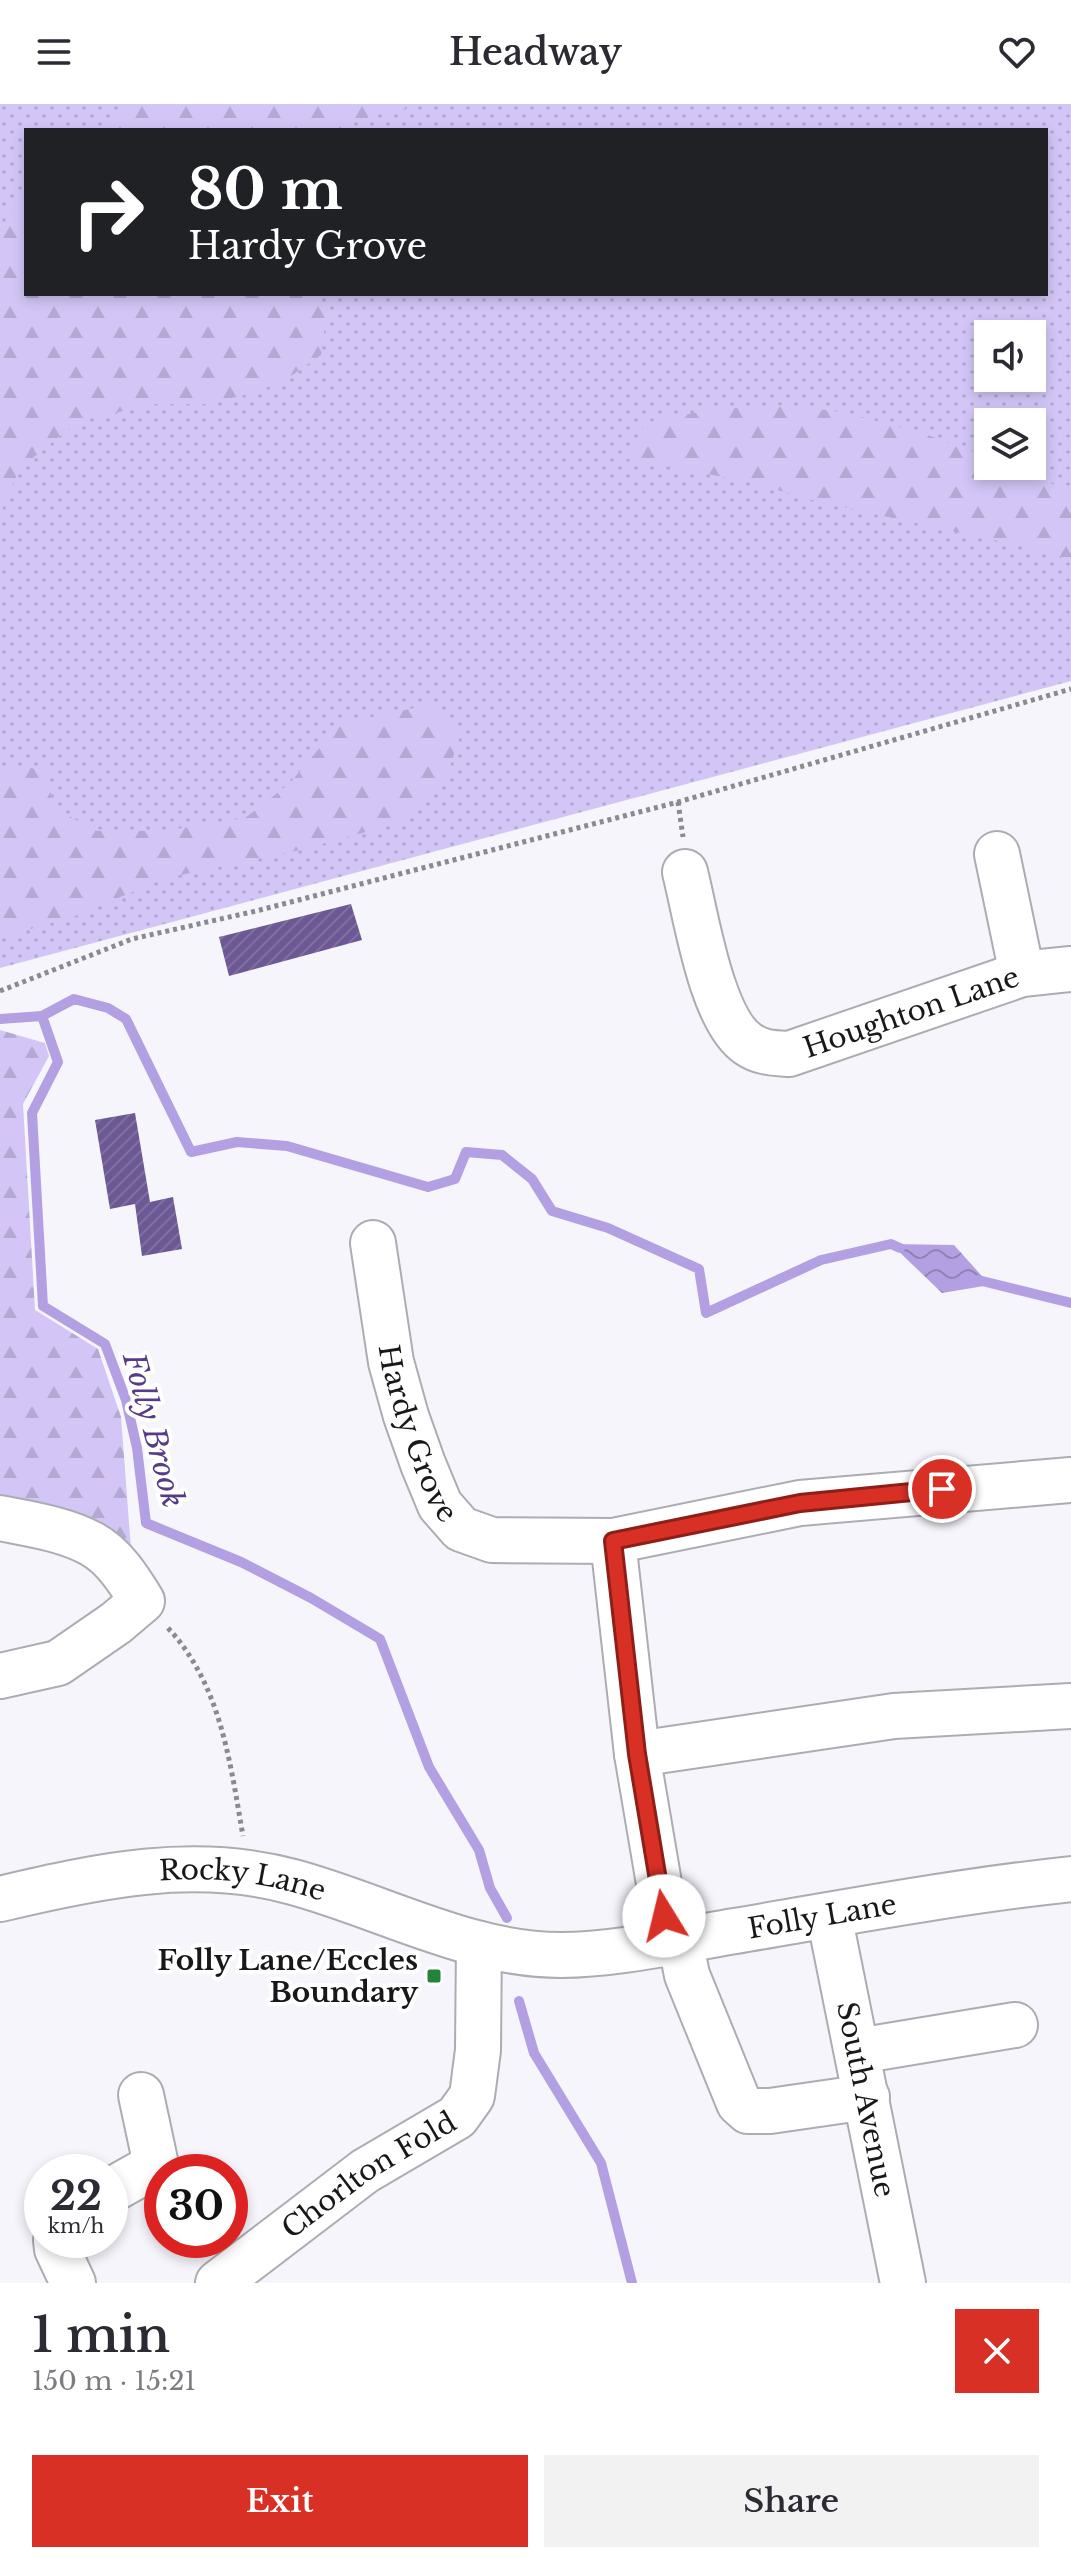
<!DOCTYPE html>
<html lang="en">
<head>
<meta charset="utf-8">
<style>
  body { margin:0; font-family:"Libre Baskerville",serif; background:#f2f2f3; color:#2b2b33; height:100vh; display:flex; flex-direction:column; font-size:30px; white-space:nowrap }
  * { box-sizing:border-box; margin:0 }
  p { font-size:26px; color:#7c7c81 }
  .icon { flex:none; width:44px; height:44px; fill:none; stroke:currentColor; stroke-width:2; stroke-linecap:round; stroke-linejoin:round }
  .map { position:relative; height:2179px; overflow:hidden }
  .drawer { display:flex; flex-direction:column; background:#fff; flex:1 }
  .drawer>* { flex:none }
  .banner { position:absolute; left:24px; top:24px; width:1024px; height:168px; border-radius:0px; box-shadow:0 4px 12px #0003; background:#202124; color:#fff; overflow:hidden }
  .fabs { position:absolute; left:974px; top:216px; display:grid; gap:16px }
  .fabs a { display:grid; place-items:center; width:72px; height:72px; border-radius:0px; background:#fff; box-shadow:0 4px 12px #0003; font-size:40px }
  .speed { position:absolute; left:24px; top:2050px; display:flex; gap:16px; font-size:40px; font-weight:700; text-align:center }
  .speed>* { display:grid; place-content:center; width:104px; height:104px; border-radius:50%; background:#fff; box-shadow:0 4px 12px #0003; line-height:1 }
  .speed small { font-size:20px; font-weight:400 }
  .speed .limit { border:12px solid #d22; background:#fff; color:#111 }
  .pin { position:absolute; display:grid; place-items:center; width:68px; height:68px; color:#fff; margin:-34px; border:4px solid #fff; border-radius:50%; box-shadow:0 2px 8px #0007 }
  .me { position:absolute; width:88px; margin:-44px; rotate:351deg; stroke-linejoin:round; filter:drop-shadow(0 0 6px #0008) }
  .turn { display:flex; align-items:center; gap:28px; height:168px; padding:0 32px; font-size:36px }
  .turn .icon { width:104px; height:104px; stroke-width:2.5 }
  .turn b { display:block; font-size:56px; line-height:68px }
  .round { display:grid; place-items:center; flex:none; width:84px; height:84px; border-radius:0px; background:#f2f2f3 }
  .overview { display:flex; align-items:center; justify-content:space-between; height:136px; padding:0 32px }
  h1 { font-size:48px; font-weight:600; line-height:60px }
  .cta { display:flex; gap:16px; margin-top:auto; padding:16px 32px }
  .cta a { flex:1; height:92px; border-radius:0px; background:#d93025; color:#fff; font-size:32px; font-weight:600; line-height:92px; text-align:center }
  .cta a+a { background:#f2f2f3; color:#2b2b33 }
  header { display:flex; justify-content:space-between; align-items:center; height:104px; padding:0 32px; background:#fff; font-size:36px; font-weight:600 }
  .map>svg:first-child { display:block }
  .grass { fill:url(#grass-dots); fill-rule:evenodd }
  .forest { fill:url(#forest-firs) }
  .water { fill:url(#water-waves) }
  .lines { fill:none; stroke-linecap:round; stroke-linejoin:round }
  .stream { stroke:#b3a0e2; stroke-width:10 }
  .building { fill:url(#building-hatch) }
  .minor-casing { stroke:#aeacb3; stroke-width:48 }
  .major-casing { stroke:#aeacb3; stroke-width:48 }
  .path { stroke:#8b8a8f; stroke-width:5; stroke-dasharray:4 4; stroke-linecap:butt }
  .minor { stroke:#fff; stroke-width:44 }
  .major { stroke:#fff; stroke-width:44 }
  .route-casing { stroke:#8d1f18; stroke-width:20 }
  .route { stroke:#d93025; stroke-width:14 }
  .poi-dot { fill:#218438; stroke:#fff; stroke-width:3 }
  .labels { text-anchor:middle; stroke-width:8; stroke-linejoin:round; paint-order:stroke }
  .street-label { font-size:28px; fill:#18171a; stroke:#fff }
  .poi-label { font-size:28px; font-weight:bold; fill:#18171a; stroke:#fff; text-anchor:end }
  .water-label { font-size:30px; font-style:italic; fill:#573b89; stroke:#fff }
</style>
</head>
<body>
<header><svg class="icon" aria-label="menu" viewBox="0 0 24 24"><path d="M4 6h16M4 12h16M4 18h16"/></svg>Headway<svg class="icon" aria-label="heart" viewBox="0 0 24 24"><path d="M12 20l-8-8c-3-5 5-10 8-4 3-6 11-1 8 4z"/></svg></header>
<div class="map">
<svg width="1071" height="2179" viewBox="0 0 1071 2179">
  <defs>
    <pattern id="grass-dots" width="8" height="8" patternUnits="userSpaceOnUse" patternTransform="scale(2)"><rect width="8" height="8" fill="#d3c6f7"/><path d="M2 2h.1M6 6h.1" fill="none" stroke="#b4a9d3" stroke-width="1.8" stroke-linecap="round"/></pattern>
    <pattern id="forest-firs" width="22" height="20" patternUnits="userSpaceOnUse" patternTransform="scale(2)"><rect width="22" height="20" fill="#d3c6f7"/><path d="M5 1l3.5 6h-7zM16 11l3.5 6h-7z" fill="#b4a9d3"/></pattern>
    <pattern id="water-waves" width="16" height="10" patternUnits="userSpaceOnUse" patternTransform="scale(2)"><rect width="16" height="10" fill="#b3a0e2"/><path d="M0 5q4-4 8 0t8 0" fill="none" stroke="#9181b6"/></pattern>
    <pattern id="building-hatch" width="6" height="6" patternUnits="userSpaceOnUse" patternTransform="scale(2)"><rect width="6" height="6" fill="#6b5894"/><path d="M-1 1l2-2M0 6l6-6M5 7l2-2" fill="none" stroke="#7f709e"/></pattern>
  </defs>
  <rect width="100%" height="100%" fill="#f6f5fc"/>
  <path class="grass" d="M0 0H1071V577L0 864ZM26 26H1046V190H26ZM988 230H1032V274H988ZM988 318H1032V362H988Z"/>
  <g class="forest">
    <path d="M132 0H433C401 5 367 10 338 26H94Z"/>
    <polygon points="26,81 26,190 317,190 327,207 321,251 294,270 260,287 208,300 154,300 79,317 20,364 0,411 0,133 5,117"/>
    <polygon points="782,301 842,308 919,328 988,353 988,362 1011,362 1071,388 1071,453 1058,453 1013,440 815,397 750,378 627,355 645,319 713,305"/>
    <polygon points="428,601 460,632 446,674 406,717 300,746 166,774 75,812 0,834 0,664 11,661 49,667 52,703 97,727 164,727 245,714 289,680 340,620"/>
    <polygon points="0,926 45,939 49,952 23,1000 35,1206 98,1245 121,1313 132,1458 0,1399"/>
  </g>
  <polygon class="water" points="891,1140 954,1141 990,1181 942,1189"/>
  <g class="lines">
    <g class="stream">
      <polyline points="42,912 74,895 108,904 126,915 191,1048 237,1038 287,1042 428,1083 455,1075 466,1048 502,1051 532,1075 552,1107 608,1124 699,1165 706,1209 821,1156 891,1140 900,1144"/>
      <polyline points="0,915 42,912 58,958 32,1009 43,1202 105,1240 126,1296 137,1344 146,1419 241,1458 311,1494 380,1535 429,1663 479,1746 490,1784 507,1814"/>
      <polyline points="978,1176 1071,1199"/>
      <polyline points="519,1897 534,1949 601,2059 632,2179"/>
    </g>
  </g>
  <g class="building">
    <polygon points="351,800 362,836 229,872 219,833"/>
    <polygon points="135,1009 150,1098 173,1093 182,1145 142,1152 135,1100 110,1105 95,1016"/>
  </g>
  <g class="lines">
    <g class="minor-casing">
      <g id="minor">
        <polyline points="997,750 1022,870"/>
        <path id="s1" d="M685 768C696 811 711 915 748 940 761 949 774 949 789 950L1022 870 1071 865"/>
        <path id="s2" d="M373 1139 391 1258 406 1312 423 1360 440 1401 461 1425 492 1436 613 1437 800 1399 1071 1376"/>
        <path d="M0 1414C30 1420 65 1425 92 1440 114 1452 129 1476 142 1497L116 1519 58 1559 0 1572"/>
        <polyline points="613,1437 637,1650 669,1838"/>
        <polyline points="637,1650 894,1612 1071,1602"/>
        <path id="s3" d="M829 1811 903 2179"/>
        <polyline points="680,1836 687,1871 739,1999 748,2007 770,2007 867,1993"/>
        <polyline points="858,1947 1015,1921"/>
        <polyline points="110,2087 156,2061 141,1991"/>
        <polyline points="56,2136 57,2145 73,2179"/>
        <path id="s4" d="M218 2179 365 2067 457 2013 472 1992 478 1946 479 1840"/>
      </g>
    </g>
    <g class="major-casing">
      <g id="major">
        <path id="s5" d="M0 1795C96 1772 195 1751 293 1778 382 1802 468 1851 561 1851 617 1851 680 1836 735 1827 847 1808 959 1787 1071 1775"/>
      </g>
    </g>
    <g class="path">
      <polyline points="678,698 683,733"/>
      <polyline points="0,887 132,835 256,807 678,698 1071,585"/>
      <path d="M168 1524C221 1581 230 1658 243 1732"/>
    </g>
    <use href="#minor" class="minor"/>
    <use href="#major" class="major"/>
  </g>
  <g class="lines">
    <g class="route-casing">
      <polyline id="route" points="664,1812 637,1650 613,1437 800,1399 942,1385"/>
    </g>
    <use href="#route" class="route"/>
  </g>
  <rect class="poi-dot" x="426" y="1864" width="16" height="16" rx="4"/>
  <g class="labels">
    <g class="street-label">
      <text dy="10" stroke="none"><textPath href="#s1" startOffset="358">Houghton Lane</textPath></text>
      <text dy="10" stroke="none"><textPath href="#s2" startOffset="196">Hardy Grove</textPath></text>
      <text dy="10" stroke="none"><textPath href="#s5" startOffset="246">Rocky Lane</textPath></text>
      <text dy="10" stroke="none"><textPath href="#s5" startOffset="840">Folly Lane</textPath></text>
      <text dy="10" stroke="none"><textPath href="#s3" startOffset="188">South Avenue</textPath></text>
      <text dy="10" stroke="none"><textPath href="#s4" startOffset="186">Chorlton Fold</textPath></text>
    </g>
    <g class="poi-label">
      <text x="418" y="1866">Folly Lane/Eccles<tspan x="418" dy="32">Boundary</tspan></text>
    </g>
    <g class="water-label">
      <text transform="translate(153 1326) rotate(75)" y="10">Folly Brook</text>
    </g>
  </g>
</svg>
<div class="fabs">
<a><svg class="icon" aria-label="sound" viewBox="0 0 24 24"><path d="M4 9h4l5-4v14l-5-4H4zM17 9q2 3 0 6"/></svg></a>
<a><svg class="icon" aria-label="layers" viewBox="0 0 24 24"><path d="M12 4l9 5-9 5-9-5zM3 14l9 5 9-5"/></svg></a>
</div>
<div class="speed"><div>22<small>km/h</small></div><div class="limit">30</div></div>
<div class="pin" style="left:942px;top:1385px;background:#d93025"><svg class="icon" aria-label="arrive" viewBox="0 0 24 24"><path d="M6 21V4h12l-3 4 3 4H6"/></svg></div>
<svg class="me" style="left:664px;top:1812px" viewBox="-20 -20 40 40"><circle r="19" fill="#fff"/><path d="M0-13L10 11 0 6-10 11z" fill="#d93025"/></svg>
<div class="banner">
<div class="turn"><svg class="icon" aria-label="right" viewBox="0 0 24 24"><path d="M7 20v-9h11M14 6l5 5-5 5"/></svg><div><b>80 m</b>Hardy Grove</div></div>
</div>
</div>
<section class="drawer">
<div class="overview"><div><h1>1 min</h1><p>150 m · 15:21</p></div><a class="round" style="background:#d93025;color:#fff"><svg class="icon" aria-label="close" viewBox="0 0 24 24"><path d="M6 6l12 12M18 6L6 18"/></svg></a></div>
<div class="cta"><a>Exit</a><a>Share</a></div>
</section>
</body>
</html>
